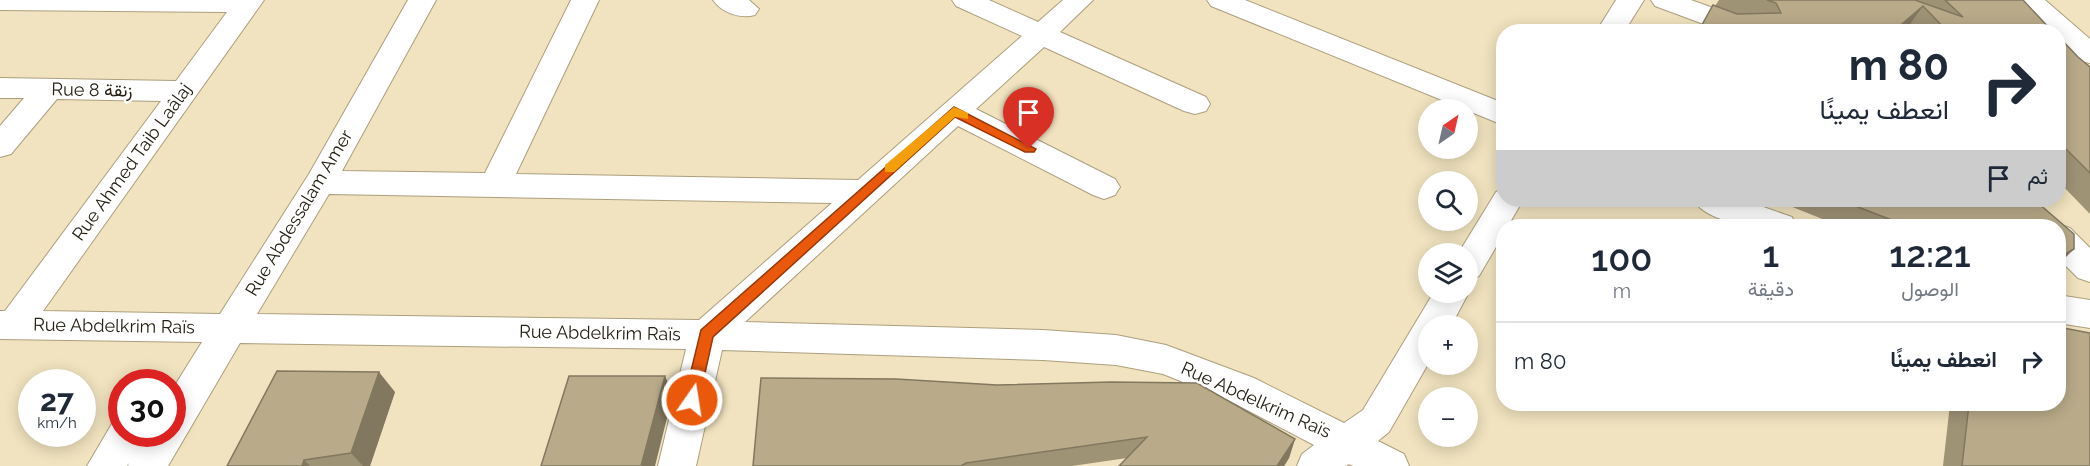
<!DOCTYPE html>
<html lang="ar">
<head>
<meta charset="utf-8">
<style>
  body { margin:0; font-family:Raleway,Vazirmatn,sans-serif; background:#f2f2f3; color:#1f2937; direction:rtl; height:100vh; display:flex; flex-direction:column; font-size:22px; white-space:nowrap }
  * { box-sizing:border-box; margin:0 }
  p { font-size:20px; color:#747a83 }
  .icon { flex:none; width:33px; height:33px; fill:none; stroke:currentColor; stroke-width:2; stroke-linecap:round; stroke-linejoin:round }
  .map { position:relative; flex:1; overflow:hidden; direction:ltr }
  .side { position:absolute; left:1496px; top:219px; width:570px; height:192px; display:flex; flex-direction:column; background:#fff; border-radius:24px; box-shadow:0 3px 15px #0003; direction:rtl }
  .side>* { flex:none }
  .top-card { position:absolute; left:1496px; top:24px; width:570px; height:183px; border-radius:24px; box-shadow:0 3px 15px #0003; direction:rtl; background:#fff; color:#1f2937; overflow:hidden }
  .needle { width:39px; rotate:34deg }
  .controls { position:absolute; left:1418px; top:99px; display:grid; gap:12px }
  .controls a { display:grid; place-items:center; width:60px; height:60px; border-radius:50%; background:#fff; box-shadow:0 3px 15px #0003; font-size:30px }
  .speed { position:absolute; left:18px; top:369px; display:flex; gap:12px; font-size:30px; font-weight:700; text-align:center }
  .speed>* { display:grid; place-content:center; width:78px; height:78px; border-radius:50%; background:#fff; box-shadow:0 3px 15px #0003; line-height:1 }
  .speed small { font-size:15px; font-weight:400 }
  .speed .limit { border:9px solid #d22; background:#fff; color:#111 }
  .pin { position:absolute; display:grid; place-items:center; width:51px; height:51px; color:#fff; margin:-62px -26px; border-radius:50% 50% 50% 0; rotate:-45deg; box-shadow:0 0 6px #0007 }
  .pin .icon { rotate:45deg }
  .me { position:absolute; width:66px; margin:-33px; rotate:13deg; stroke-linejoin:round; filter:drop-shadow(0 0 4px #0008) }
  .turn { display:flex; align-items:center; gap:21px; height:126px; padding:0 18px; font-size:27px }
  .turn .icon { width:78px; height:78px; stroke-width:2.5 }
  .turn b { display:block; font-size:42px; line-height:51px }
  .then { display:flex; align-items:center; height:57px; padding:0 18px; background:#0003; gap:12px; font-size:22px }
  .eta { display:flex; justify-content:space-evenly; align-items:center; height:102px; text-align:center }
  .eta b { font-size:36px; font-weight:600; line-height:42px }
  ul { padding:0; list-style:none }
  li { display:flex; align-items:center; gap:18px; height:78px; padding:0 18px; border-top:2px solid #e0e1e3 }
  li div { flex:1 }
  li b { display:block; font-size:22px }
  li em { font-style:normal }
  .map>svg:first-child { display:block }
  .lines { fill:none; stroke-linecap:round; stroke-linejoin:round }
  .minor-casing { stroke:#ac9f7d; stroke-width:2 }
  .minor { fill:#fff; fill-rule:evenodd }
  .wall { fill:#9f9376 }
  .shaded-wall { fill:#827860 }
  .building { fill:#b9ab89; stroke:#827860; stroke-width:1.5 }
  .route { fill:#ea580c; stroke:#983908; stroke-width:1.5 }
  .slow { fill:#f59e0b }
  .labels { text-anchor:middle; stroke-width:5; stroke-linejoin:round; paint-order:stroke }
  .street-label { font-size:18px; fill:#252013; stroke:#fff }
</style>
</head>
<body>
<div class="map">
<svg width="2090" height="466" viewBox="0 0 2090 466">
  <rect width="100%" height="100%" fill="#f1e3bf"/>
  <g class="lines">
    <g class="minor-casing">
      <g id="minor">
        <path d="M0 0H264L43 311 220 314 309 174 408 0H436L342 171 485 173 571 0H599L516 174 858 180 1022 36 956 6 952 0H989L1038 22 1063 0H1093L1060 32 1206 97 1210 104 1206 111 1195 114 1184 111 1044 47 976 109 1115 179 1120 187 1115 195 1104 199 1093 195 958 126 745 322 1043 330 1116 335 1166 345 1254 378 1344 423 1363 410 1434 292H1467V288L1469 292 1451 326H1428V364L1389 432 1378 441 1404 454 1409 466H1353L1349 464 1346 466H1297L1302 454 1314 445 1228 400 1163 374 1116 365 1043 360 722 350 696 466H658L686 349 240 343 168 466H128L129 463 127 466H87L113 422 122 419V434H145L144 437 146 434H172V390L202 342 0 339V311H5L161 101 57 99 11 154 0 157V126L24 98H0V78L176 81 227 12 0 10ZM329 194 832 203 699 320 257 314Z"/>
        <path d="M713 0H749L759 9 755 15C740 19 722 13 713 0Z"/>
        <polygon points="1207,0 1245,0 1503,103 1503,125 1211,6"/>
        <polygon points="1616,0 1644,0 1624,32 1596,32"/>
        <polygon points="1651,0 1691,0 1763,26 1767,32 1725,32 1655,6"/>
        <polygon points="2014,0 2045,0 2090,39 2090,63 2080,61 2058,41 2058,32 2047,32"/>
        <polygon points="1503,189 1503,200 1523,200 1508,226 1503,226 1503,235 1479,276 1467,280 1467,254 1458,254 1496,192"/>
        <path d="M1694 200H1743L1792 217 1796 226C1770 229 1708 226 1694 200Z"/>
        <polygon points="2058,224 2070,228 2090,248 2090,282 2078,278 2058,258 2058,226 2052,226"/>
        <polygon points="2058,295 2090,300 2090,328 2058,323"/>
      </g>
    </g>
    <use href="#minor" class="minor"/>
  </g>
  <g class="wall">
    <polygon points="1719,0 2023,0 2053,32 1912,32 1908,27 1698,32"/>
    <polygon points="2058,36 2078,57 2090,67 2090,214 2058,181"/>
    <polygon points="1775,200 2035,200 2058,226 1840,226"/>
    <polygon points="761,378 1295,439 1289,458 1284,466 1119,466 1127,458 1072,466 753,466"/>
    <polygon points="395,392 370,466 227,466"/>
    <polygon points="1950,404 2058,404 2090,466 1943,466"/>
  </g>
  <g class="shaded-wall">
    <polygon points="1923,6 1908,27 1902,32 1894,32"/>
    <polygon points="2074,249 2058,265 2058,258"/>
    <polygon points="379,372 395,392 370,466 363,466 351,453"/>
    <polygon points="665,376 673,394 655,466 641,466"/>
    <polygon points="1295,439 1289,458 1284,466 1277,466"/>
    <polygon points="304,460 310,466 302,466"/>
  </g>
  <g class="building">
    <polygon points="1767,0 1915,0 1963,17 1945,0 2023,0 2053,32 1948,32 1923,6 1895,30 1896,32 1698,32 1713,5 1737,14 1781,13 1776,3"/>
    <polygon points="2058,36 2078,57 2090,67 2090,173 2058,141"/>
    <polygon points="1840,200 2035,200 2038,203 2074,234 2074,249 2058,258 2058,226 1907,226"/>
    <polygon points="2058,327 2090,333 2090,466 1962,466 1969,404 2058,404"/>
    <polygon points="277,371 379,372 351,453 304,460 302,466 227,466"/>
    <polygon points="569,376 665,376 641,466 541,466"/>
    <polygon points="761,378 896,379 997,385 1111,382 1197,383 1295,439 1277,466 1119,466 1147,437 966,463 961,466 753,466"/>
  </g>
  <polygon class="route" points="954,107 1036,149 1034,152 1025,152 955,117 713,337 699,400 697,405 686,405 684,400 701,330"/>
  <polygon class="slow" points="954,107 968,113 968,119 955,117 894,172 885,172 885,165"/>
  <g class="labels">
    <g class="street-label">
      <text transform="translate(92 90) rotate(1)" y="6">Rue 8 زنقة</text>
      <text transform="translate(132 162) rotate(-54)" y="6">Rue Ahmed Taib Laâlaj</text>
      <text transform="translate(299 213) rotate(-59)" y="6">Rue Abdessalam Amer</text>
      <text transform="translate(114 326) rotate(1)" y="6">Rue Abdelkrim Raïs</text>
      <text transform="translate(600 333) rotate(1)" y="6">Rue Abdelkrim Raïs</text>
      <text transform="translate(1256 400) rotate(24)" y="6">Rue Abdelkrim Raïs</text>
    </g>
  </g>
</svg>
<div class="controls">
<a><svg class="needle" viewBox="-14 -14 28 28"><path d="M0-13l5 13h-10z" fill="#e53935"/><path d="M0 13l5-13h-10z" fill="#747a83"/></svg></a>
<a><svg class="icon" aria-label="search" viewBox="0 0 24 24"><circle cx="10" cy="10" r="6"/><path d="M15 15l6 6"/></svg></a>
<a><svg class="icon" aria-label="layers" viewBox="0 0 24 24"><path d="M12 4l9 5-9 5-9-5zM3 14l9 5 9-5"/></svg></a>
<a>+</a>
<a>−</a>
</div>
<div class="speed"><div>27<small>km/h</small></div><div class="limit">30</div></div>
<div class="pin" style="left:1029px;top:149px;background:#d93025"><svg class="icon" aria-label="arrive" viewBox="0 0 24 24"><path d="M6 21V4h12l-3 4 3 4H6"/></svg></div>
<svg class="me" style="left:692px;top:400px" viewBox="-20 -20 40 40"><circle r="17" fill="#ea580c" stroke="#fff" stroke-width="3"/><path d="M0-11L8 9 0 5-8 9z" fill="#fff"/></svg>
<div class="top-card">
<div class="turn"><svg class="icon" aria-label="right" viewBox="0 0 24 24"><path d="M7 20v-9h11M14 6l5 5-5 5"/></svg><div><b>80 m</b>انعطف يمينًا</div></div>
<div class="then">ثم<svg class="icon" aria-label="arrive" viewBox="0 0 24 24"><path d="M6 21V4h12l-3 4 3 4H6"/></svg></div>
</div>
<section class="side">
<div class="eta">
<div><b>12:21</b><p>الوصول</p></div>
<div><b>1</b><p>دقيقة</p></div>
<div><b>100</b><p>m</p></div>
</div>
<ul>
<li><svg class="icon" aria-label="right" viewBox="0 0 24 24"><path d="M7 20v-9h11M14 6l5 5-5 5"/></svg><div><b>انعطف يمينًا</b></div><em>80 m</em></li>
</ul>
</section>
</div>
</body>
</html>
